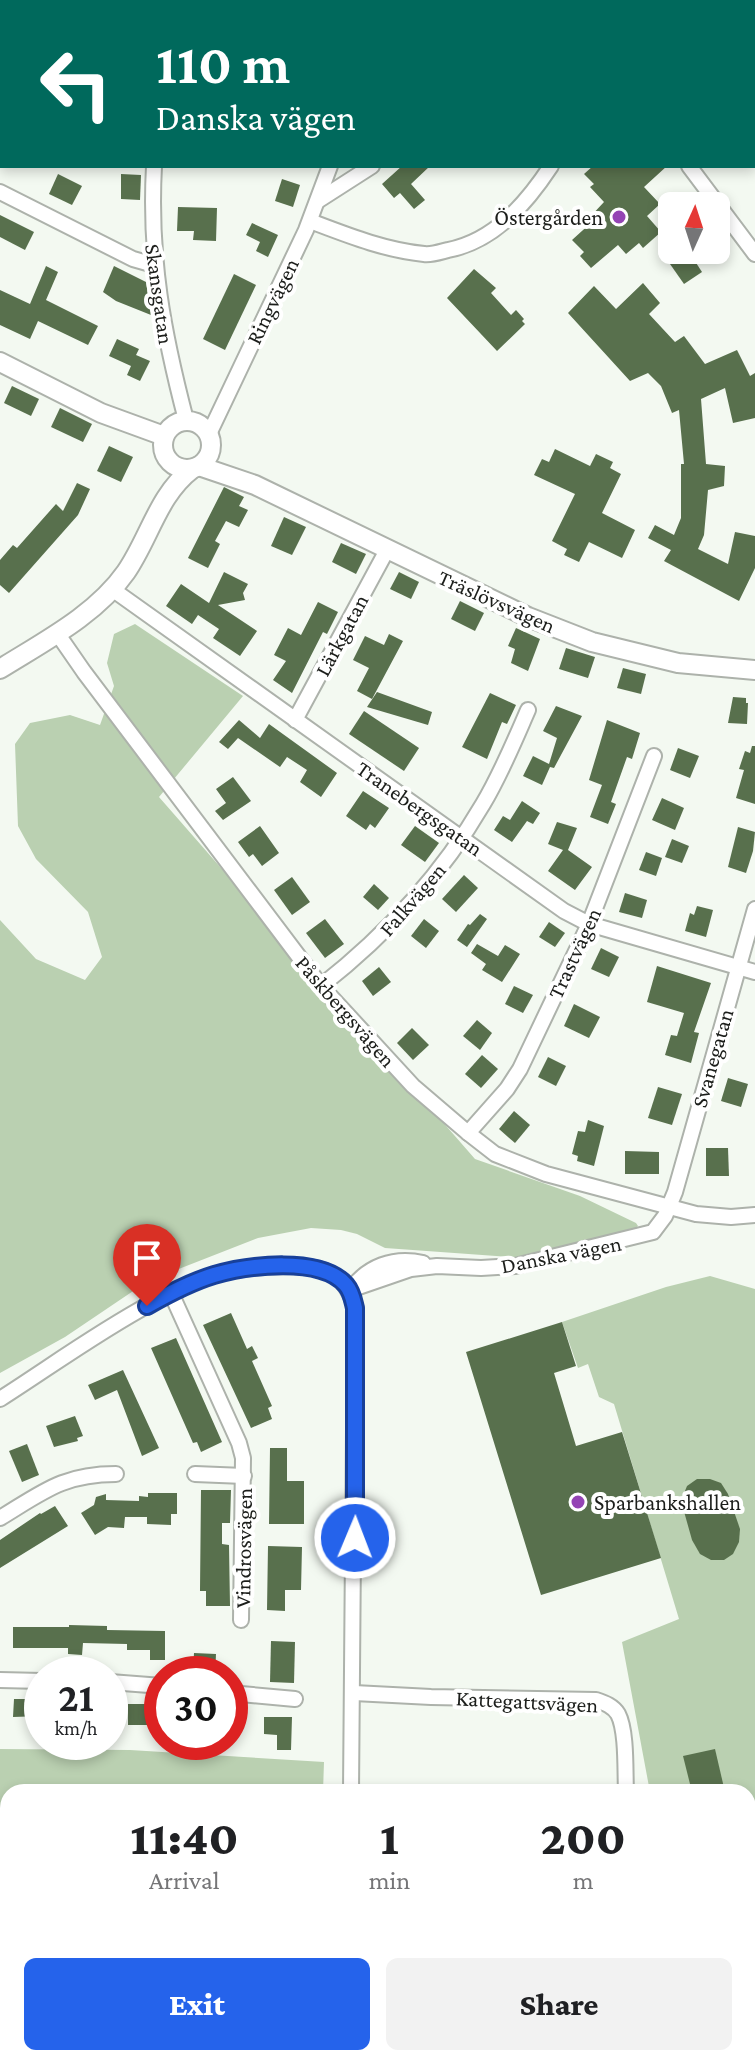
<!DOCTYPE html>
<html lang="en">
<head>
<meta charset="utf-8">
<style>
  body { margin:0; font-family:"Crimson Pro",serif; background:#f2f2f2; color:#202124; height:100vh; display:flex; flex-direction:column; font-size:30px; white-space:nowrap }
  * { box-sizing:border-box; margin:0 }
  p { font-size:26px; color:#757577 }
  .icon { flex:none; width:44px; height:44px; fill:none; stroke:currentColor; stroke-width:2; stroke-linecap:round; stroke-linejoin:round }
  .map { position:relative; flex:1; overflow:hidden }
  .drawer { position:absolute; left:0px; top:1784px; width:756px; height:282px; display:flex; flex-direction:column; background:#fff; border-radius:24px 24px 0 0; box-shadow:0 4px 12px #0003 }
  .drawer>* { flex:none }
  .banner { position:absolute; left:0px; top:0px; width:756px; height:168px; box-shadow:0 4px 12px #0003; background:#00695c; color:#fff; overflow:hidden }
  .needle { width:52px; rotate:3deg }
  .fabs { position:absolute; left:658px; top:192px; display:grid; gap:16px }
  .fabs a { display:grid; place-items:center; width:72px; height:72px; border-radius:12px; background:#fff; box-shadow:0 4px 12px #0003; font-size:40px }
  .speed { position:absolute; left:24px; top:1656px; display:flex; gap:16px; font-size:40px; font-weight:700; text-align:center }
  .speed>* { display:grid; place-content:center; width:104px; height:104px; border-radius:50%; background:#fff; box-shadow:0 4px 12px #0003; line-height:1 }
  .speed small { font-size:20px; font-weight:400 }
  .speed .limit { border:12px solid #d22; background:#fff; color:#111 }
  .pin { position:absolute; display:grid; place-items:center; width:68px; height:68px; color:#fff; margin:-82px -34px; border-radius:50% 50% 50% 0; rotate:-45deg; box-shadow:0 0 8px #0007 }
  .pin .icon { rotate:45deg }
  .me { position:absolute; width:88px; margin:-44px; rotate:1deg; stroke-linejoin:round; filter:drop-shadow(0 0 6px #0008) }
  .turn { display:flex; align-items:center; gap:28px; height:168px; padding:0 24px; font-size:36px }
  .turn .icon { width:104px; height:104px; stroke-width:2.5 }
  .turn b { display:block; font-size:56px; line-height:68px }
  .eta { display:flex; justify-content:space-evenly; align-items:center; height:136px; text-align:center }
  .eta b { font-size:48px; font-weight:800; line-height:56px }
  .primary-button { display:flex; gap:16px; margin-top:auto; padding:16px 24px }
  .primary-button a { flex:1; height:92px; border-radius:12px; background:#2563eb; color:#fff; font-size:32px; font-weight:800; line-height:92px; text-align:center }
  .primary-button a+a { background:#f2f2f2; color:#202124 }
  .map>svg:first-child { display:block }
  .green { fill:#bad0b1 }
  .building { fill:#58704d }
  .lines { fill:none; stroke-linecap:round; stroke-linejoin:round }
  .minor-casing { stroke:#adb2ab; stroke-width:18 }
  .tertiary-casing { stroke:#adb2ab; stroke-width:22 }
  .minor { stroke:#fff; stroke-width:14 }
  .tertiary { stroke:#fff; stroke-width:18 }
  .route-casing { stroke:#184099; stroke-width:20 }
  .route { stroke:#2563eb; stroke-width:14 }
  .poi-dot { fill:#9444b4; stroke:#fff; stroke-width:3 }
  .labels { text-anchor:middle; stroke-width:8; stroke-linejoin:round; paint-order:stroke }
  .poi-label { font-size:22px; fill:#1c1e1b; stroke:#fff; text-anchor:end }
  .street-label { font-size:22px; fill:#1c1e1b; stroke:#fff }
</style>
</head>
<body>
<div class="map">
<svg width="755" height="2065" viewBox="0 0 755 2065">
  <rect width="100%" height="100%" fill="#f3f9f1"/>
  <g class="green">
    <polygon points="135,624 243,696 159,797 475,1159 580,1196 636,1223 638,1226 632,1232 523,1258 385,1248 357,1234 341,1230 311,1228 258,1238 148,1281 65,1337 0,1373 0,920 36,959 85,980 102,957 88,912 36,859 18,826 15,744 30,723 70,715 100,725 114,686 107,663 114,634"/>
    <polygon points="710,1276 755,1289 755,2065 395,2065 394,2058 748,2058 748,1792 650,1792 622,1642 679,1619 614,1404 599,1397 588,1364 578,1368 562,1322 666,1287"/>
    <polygon points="0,1749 130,1750 324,1762 323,1792 8,1792 8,1819 0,1818"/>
  </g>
  <g class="building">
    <polygon points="402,166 430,166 411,184 425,200 414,209 400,193 394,198 382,184"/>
    <polygon points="593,166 667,166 644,187 660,204 647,216 661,232 643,248 639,243 626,254 618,245 591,268 580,256 584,252 572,240 593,221 590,217 604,202 590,187 594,184 584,174"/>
    <polygon points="58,174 82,186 72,205 49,194"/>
    <polygon points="121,174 141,175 140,200 121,199"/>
    <polygon points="282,179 300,185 293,207 275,201"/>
    <polygon points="178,207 217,208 216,241 193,240 194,231 177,231"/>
    <polygon points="0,215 34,232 25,250 0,237"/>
    <polygon points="252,223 278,235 268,257 256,251 260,242 246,235"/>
    <polygon points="689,252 702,272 684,284 670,264"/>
    <polygon points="46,266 58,272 46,300 98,326 88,345 38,321 30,339 0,325 0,290 30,304"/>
    <polygon points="114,266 146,282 151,315 116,301 103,292"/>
    <polygon points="474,269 496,288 491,293 511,315 516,310 524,319 522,321 525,324 497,351 447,298"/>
    <polygon points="234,274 256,285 225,350 203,339"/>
    <polygon points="643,283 660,303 649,314 675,342 684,336 705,364 737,350 750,376 755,373 755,418 733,423 725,388 701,399 706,464 725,466 724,486 708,490 704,535 698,549 728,564 735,532 755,536 755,568 739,601 664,561 671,550 648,538 655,525 674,535 681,518 681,464 684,464 679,410 672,413 661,386 648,373 630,381 568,313 594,286 616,309"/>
    <polygon points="117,339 139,349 136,355 150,361 140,381 127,375 131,366 109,356"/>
    <polygon points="12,386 39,399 31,416 4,403"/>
    <polygon points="60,408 92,424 83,442 51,427"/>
    <polygon points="109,446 133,457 121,482 97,471"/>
    <polygon points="555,449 590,466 596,454 613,462 610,468 621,474 602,513 635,530 622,558 589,542 579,562 564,555 567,549 552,541 575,494 534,475 542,459 549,462"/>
    <polygon points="77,483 90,489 78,515 9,593 0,585 0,560 13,545 17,548 56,504 63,511"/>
    <polygon points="224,487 244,497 239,506 248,510 239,527 226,521 215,541 220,544 208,568 188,558"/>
    <polygon points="284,517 306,527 292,555 271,546"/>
    <polygon points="341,543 366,554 356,574 332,562"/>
    <polygon points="224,572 248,584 243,593 245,600 218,605 257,631 240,656 213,638 219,629 198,615 192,624 166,606 181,584 209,603"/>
    <polygon points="399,572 419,582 411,599 390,589"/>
    <polygon points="460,601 484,613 475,631 451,619"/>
    <polygon points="318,602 338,612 327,634 323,632 292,693 273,680 286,661 274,655 288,628 301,635"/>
    <polygon points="516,628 540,639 528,671 511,663 515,649 508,646"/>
    <polygon points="389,634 403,641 372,699 357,691 369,668 353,660 365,636 384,645"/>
    <polygon points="566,648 595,657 588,678 559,669"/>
    <polygon points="623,668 646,674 641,694 617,688"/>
    <polygon points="377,692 432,712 428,725 367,707"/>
    <polygon points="490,693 516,705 507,724 502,722 487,759 462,747"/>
    <polygon points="733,697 746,698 746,703 748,703 747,724 728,723"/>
    <polygon points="556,706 582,716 554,768 550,767 542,785 523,776 533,756 549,764 557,738 543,731"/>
    <polygon points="364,711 419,748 404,771 349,734"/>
    <polygon points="239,720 260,738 269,724 337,773 321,797 300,782 307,770 287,757 280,767 238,738 228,749 219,742"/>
    <polygon points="607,720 640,733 632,759 627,757 611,802 616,804 608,824 590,817 602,785 589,780"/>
    <polygon points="752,746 755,746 755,804 736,798 744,770 739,769 745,751 750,753"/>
    <polygon points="678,748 699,756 690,778 670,770"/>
    <polygon points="233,777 251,801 223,820 215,811 226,803 216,789"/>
    <polygon points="363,791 389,808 375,828 370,824 366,830 346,816"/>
    <polygon points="662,798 684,808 675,830 652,820"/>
    <polygon points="522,801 540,813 533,824 527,821 512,842 494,830 503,816 510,820"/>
    <polygon points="557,822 577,828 568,850 592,867 575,890 548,871 563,850 548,844"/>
    <polygon points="260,826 279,853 262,866 253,854 249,857 238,842"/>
    <polygon points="415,826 439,843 425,862 401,845"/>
    <polygon points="738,827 755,832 753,851 746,873 728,867"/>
    <polygon points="672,839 689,846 682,863 665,857"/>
    <polygon points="646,852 662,858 656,876 639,870"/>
    <polygon points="464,875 478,888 456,912 442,899"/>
    <polygon points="292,877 310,902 292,915 274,890"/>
    <polygon points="374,884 389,898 378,910 363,897"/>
    <polygon points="625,893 647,900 642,918 619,912"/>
    <polygon points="697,906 713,910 706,937 685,931 690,913 694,915"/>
    <polygon points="480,914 487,919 467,947 457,940 468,924 470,925"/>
    <polygon points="325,919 344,944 325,958 306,933"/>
    <polygon points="424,919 439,931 426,948 411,936"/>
    <polygon points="549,922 565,933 555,947 539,937"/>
    <polygon points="477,944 498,956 505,945 520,954 502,982 482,970 486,964 471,953"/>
    <polygon points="601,948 619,957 609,977 591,969"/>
    <polygon points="657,966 711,983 694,1032 699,1033 691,1063 665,1055 671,1035 677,1036 684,1013 647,1002"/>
    <polygon points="379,967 391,982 373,996 362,981"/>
    <polygon points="514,986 533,995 523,1013 505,1004"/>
    <polygon points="574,1004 600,1017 589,1038 564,1026"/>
    <polygon points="477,1020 492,1033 480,1050 463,1036"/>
    <polygon points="412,1028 429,1045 413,1060 397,1043"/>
    <polygon points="482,1055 498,1069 481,1088 465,1074"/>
    <polygon points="548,1057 566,1066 556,1086 538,1077"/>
    <polygon points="728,1078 748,1084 741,1107 721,1101"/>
    <polygon points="658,1087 682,1094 672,1125 648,1118"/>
    <polygon points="514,1111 530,1125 515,1143 499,1129"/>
    <polygon points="588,1120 604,1126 594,1166 577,1161 578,1156 572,1154 578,1131 585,1132"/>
    <polygon points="706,1148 728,1148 729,1176 706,1176"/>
    <polygon points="625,1151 659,1152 659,1174 625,1174"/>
    <polygon points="231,1313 247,1349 252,1346 258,1358 252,1361 272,1406 268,1408 272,1419 251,1428 203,1325"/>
    <polygon points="562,1322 576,1366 554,1373 576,1446 622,1432 661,1558 541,1595 466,1352"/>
    <polygon points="176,1338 222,1442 201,1452 197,1442 193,1443 151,1348"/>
    <polygon points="123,1370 159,1448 142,1456 117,1390 95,1400 88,1385"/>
    <polygon points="75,1416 83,1436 77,1438 78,1441 54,1447 46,1426"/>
    <polygon points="27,1444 39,1475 22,1482 9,1451"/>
    <polygon points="270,1448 287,1448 287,1481 304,1481 304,1524 269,1524"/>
    <polygon points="697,1479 710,1479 721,1483 728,1494 740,1529 739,1542 733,1554 724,1560 711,1560 700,1554 692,1540 683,1508 683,1496 687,1486"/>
    <polygon points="201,1490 231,1490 230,1523 222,1523 222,1544 229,1545 230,1606 206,1606 206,1591 200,1591"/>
    <polygon points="148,1493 177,1493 177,1514 171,1514 171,1525 147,1524 147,1517 125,1517 124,1528 108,1527 95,1535 81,1513 94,1505 96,1497 106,1494 106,1500 139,1501 139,1496 148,1497"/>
    <polygon points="55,1506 68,1526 0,1568 0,1540 40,1513 41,1514"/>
    <polygon points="268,1546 302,1547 301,1590 285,1590 285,1611 267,1610"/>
    <polygon points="69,1625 107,1626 107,1630 165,1631 165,1660 150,1660 150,1650 127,1650 127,1644 83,1643 82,1655 68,1654 68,1648 13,1648 13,1627 69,1627"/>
    <polygon points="271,1641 295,1642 294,1683 270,1682"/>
    <polygon points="194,1653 216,1654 215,1674 193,1673"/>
    <polygon points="26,1696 42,1696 42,1716 13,1717 14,1699 26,1699"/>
    <rect x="128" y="1704" width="34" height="21"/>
    <polygon points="264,1717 292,1717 291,1750 277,1750 277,1735 264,1734"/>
    <polygon points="715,1749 725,1792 692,1792 683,1756"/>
  </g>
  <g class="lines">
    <g class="minor-casing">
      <g id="minor">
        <polyline points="12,2 13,0"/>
        <polyline points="179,2 179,0"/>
        <polyline points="379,2 380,0"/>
        <polyline points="553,2 556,0"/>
        <polyline points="0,20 2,17"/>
        <path d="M154 166C149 258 163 332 186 420"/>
        <polyline points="689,166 755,254"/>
        <polyline points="0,192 133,259 154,265"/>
        <polyline points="319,200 372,166"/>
        <path d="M310 221C347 235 384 250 424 254 432 255 440 252 448 250 494 241 526 204 551 166"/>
        <polyline points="209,434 306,230 330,166"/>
        <polyline points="112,589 564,911 589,924 755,972"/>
        <polyline points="57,633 84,672 321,986 413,1086 468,1133 495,1154 546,1174 696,1214 731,1217 755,1215"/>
        <polyline points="295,720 387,550"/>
        <path d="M321 986C386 935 441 876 483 804 501 774 514 742 528 710"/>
        <polyline points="468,1133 507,1089 520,1069 589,924 654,756"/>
        <polyline points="350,1290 411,1269 437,1266 481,1268 515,1266 653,1232 665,1216 675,1192 755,909"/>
        <path d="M350 1290C367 1267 393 1256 423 1263"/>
        <polyline points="171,1293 239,1443 243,1458 241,1620"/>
        <path d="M0 1399C50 1367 98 1332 150 1304 172 1293 194 1280 217 1274 241 1268 266 1266 290 1266 325 1266 346 1274 355 1308L351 1792"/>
        <polyline points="195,1474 244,1476"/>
        <path d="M0 1518C43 1492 63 1474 116 1474"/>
        <polyline points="0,1680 42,1681"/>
        <polyline points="110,1682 162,1686"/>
        <polyline points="230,1693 295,1699"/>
        <path d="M354 1693 431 1697 596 1700C605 1703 613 1706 618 1714 627 1731 625 1772 626 1792"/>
        <polyline points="0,1887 8,1887"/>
        <polyline points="321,2065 323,2058"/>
      </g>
    </g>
    <g class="tertiary-casing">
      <g id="tertiary">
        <polyline points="0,362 101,413 164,436"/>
        <circle cx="187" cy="445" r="24"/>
        <polyline points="199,466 255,485 528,617 592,642 678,663 755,670"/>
        <path d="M0 669C43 642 96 615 126 572 150 537 158 495 192 469"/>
      </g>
    </g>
    <use href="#minor" class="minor"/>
    <use href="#tertiary" class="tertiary"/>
  </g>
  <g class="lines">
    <g class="route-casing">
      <path id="route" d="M147 1306C168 1294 191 1282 214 1275 248 1265 321 1256 346 1285 352 1292 353 1300 355 1308V1538"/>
    </g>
    <use href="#route" class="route"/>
  </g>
  <g class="poi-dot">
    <circle cx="619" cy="217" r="8"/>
    <circle cx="578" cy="1502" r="8"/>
  </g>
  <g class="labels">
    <g class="poi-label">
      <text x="603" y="225">Östergården</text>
      <text x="594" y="1510" text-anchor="start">Sparbankshallen</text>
    </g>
    <g class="street-label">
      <text transform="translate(160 294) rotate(82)" y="8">Skansgatan</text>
      <text transform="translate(272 301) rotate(-64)" y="8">Ringvägen</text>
      <text transform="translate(497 601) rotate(24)" y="8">Träslövsvägen</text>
      <text transform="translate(341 635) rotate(-62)" y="8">Lärkgatan</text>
      <text transform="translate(420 808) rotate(35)" y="8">Tranebergsgatan</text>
      <text transform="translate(412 899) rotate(-49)" y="8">Falkvägen</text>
      <text transform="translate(574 953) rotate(-65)" y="8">Trastvägen</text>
      <text transform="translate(346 1011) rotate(49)" y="8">Påskbergsvägen</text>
      <text transform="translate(712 1058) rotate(-74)" y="8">Svanegatan</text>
      <text transform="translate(561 1254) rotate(-11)" y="8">Danska vägen</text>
      <text transform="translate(243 1548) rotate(-89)" y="8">Vindrosvägen</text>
      <text transform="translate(527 1701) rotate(3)" y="8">Kattegattsvägen</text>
    </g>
  </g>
</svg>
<div class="fabs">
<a><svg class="needle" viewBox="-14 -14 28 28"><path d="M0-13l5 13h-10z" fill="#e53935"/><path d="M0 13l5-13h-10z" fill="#757577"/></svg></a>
</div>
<div class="speed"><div>21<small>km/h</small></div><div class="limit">30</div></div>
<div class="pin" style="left:147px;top:1306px;background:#d93025"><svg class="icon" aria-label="arrive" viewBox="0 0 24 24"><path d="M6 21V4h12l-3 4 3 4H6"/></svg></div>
<svg class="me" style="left:355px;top:1538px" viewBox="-20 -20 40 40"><circle r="17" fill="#2563eb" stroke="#fff" stroke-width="3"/><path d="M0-11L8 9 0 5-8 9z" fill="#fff"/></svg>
<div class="banner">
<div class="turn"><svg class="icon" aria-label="left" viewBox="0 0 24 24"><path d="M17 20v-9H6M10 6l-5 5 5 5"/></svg><div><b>110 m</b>Danska vägen</div></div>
</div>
<section class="drawer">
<div class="eta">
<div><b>11:40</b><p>Arrival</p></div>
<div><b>1</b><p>min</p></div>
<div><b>200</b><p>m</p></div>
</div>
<div class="primary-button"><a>Exit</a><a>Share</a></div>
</section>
</div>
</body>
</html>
